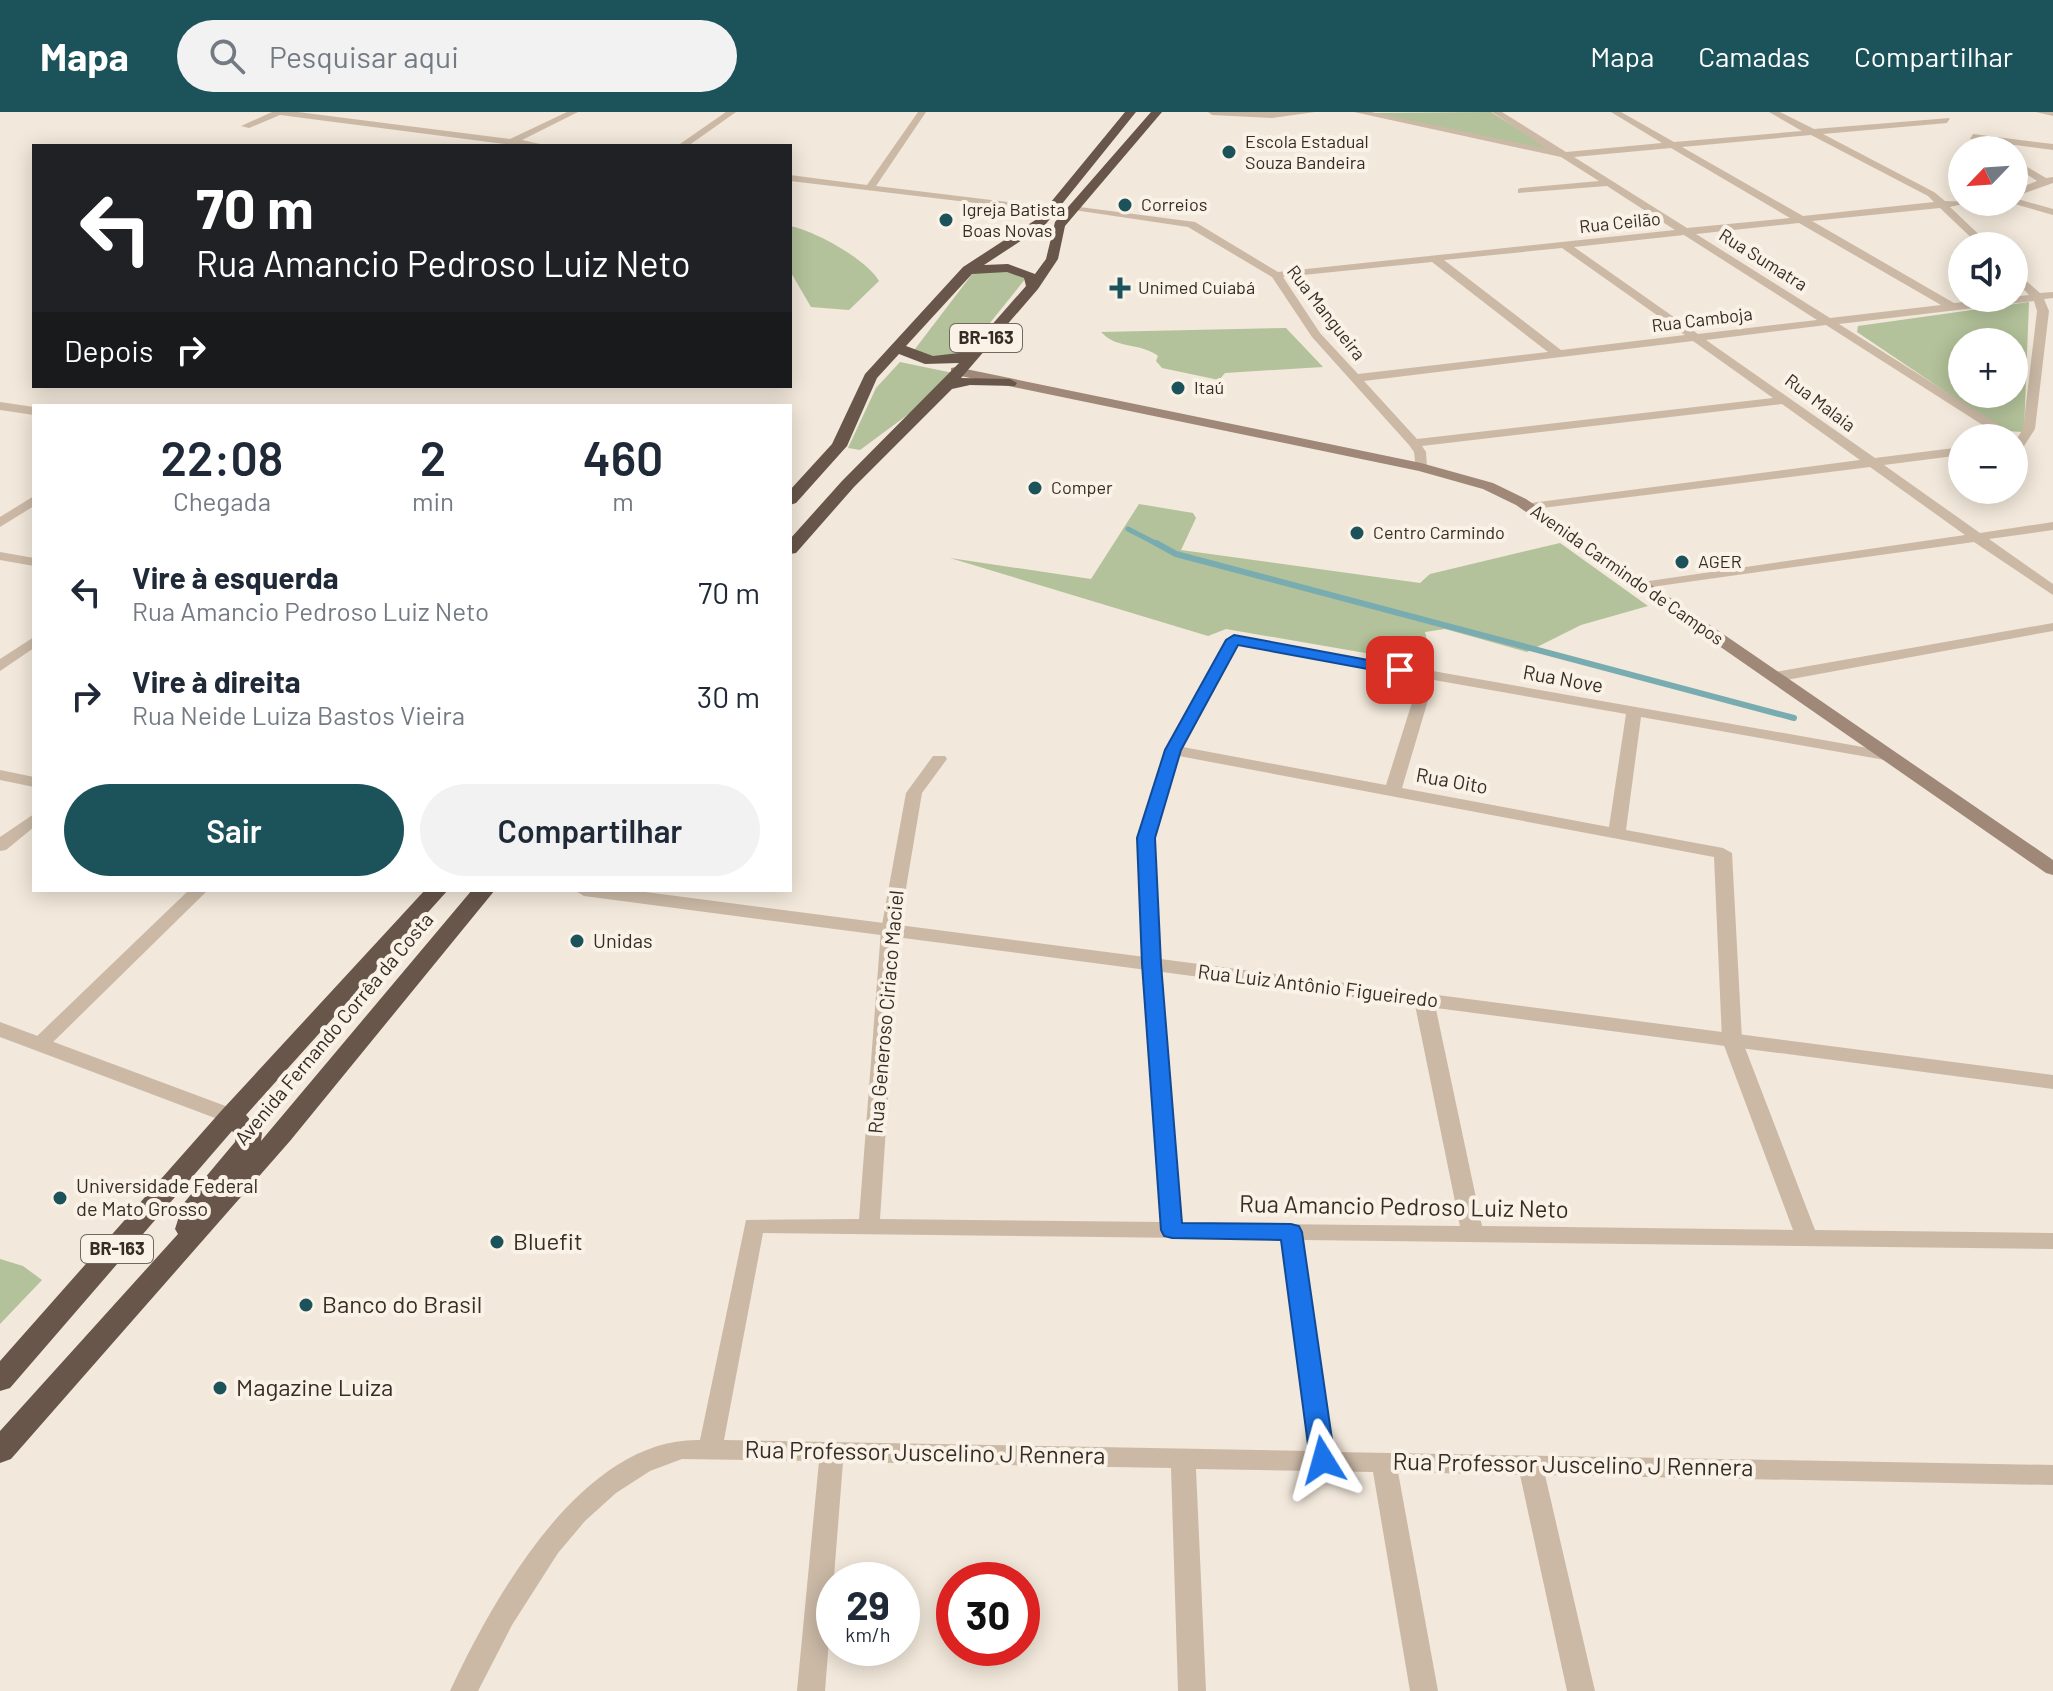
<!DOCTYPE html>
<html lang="pt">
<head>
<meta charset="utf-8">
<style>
  body { margin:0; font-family:Barlow,sans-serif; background:#f2f2f3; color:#1f2937; height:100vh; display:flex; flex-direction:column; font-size:30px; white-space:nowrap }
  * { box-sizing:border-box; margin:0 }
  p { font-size:26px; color:#747a83 }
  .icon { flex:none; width:44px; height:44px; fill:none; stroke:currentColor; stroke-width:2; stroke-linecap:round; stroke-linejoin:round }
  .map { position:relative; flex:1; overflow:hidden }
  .drawer { position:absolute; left:32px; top:292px; width:760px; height:488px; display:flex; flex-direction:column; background:#fff; border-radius:0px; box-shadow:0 4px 20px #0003 }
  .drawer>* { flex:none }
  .top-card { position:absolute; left:32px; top:32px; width:760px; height:244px; border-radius:0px; box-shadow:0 4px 20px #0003; background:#202124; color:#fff; overflow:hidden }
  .needle { width:52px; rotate:245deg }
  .buttons { position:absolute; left:1948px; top:24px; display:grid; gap:16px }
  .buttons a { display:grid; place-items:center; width:80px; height:80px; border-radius:50%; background:#fff; box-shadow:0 4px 20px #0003; font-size:40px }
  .speed { position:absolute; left:816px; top:1450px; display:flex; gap:16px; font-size:40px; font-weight:700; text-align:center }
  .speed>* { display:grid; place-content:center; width:104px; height:104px; border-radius:50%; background:#fff; box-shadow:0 4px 20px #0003; line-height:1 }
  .speed small { font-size:20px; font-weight:400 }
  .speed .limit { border:12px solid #d22; background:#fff; color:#111 }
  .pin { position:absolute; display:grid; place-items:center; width:68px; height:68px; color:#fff; margin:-34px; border-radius:16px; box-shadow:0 4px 12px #0006 }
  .me { position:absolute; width:88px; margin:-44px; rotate:352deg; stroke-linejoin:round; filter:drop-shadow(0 0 6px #0008) }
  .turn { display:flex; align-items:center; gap:28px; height:168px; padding:0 32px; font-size:36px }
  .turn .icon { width:104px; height:104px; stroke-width:2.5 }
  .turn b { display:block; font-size:56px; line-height:68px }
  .then { display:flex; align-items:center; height:76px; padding:0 32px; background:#0003; gap:16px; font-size:30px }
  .eta { display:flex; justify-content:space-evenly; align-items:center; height:136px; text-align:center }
  .eta b { font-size:48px; font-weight:600; line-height:56px }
  .primary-button { display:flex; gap:16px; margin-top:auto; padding:16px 32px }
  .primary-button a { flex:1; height:92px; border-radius:48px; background:#1c535a; color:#fff; font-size:32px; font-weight:600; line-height:92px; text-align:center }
  .primary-button a+a { background:#f2f2f3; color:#1f2937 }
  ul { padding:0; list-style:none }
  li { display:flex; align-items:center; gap:24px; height:104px; padding:0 32px }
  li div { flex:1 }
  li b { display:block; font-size:30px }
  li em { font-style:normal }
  header { display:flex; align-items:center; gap:48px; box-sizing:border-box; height:112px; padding:0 40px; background:#1c535a; color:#fff }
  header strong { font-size:38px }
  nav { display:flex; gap:44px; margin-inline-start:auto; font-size:28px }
  .search { width:560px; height:72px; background:#f2f2f3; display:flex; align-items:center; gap:20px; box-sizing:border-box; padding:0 28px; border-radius:44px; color:#747a83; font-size:30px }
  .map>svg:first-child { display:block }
  .green { fill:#b3c29a; fill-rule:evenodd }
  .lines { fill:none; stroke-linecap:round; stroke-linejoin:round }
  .stream-far1 { stroke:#79acb0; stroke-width:5 }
  .stream { stroke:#79acb0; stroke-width:6 }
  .minor { fill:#cbb9a6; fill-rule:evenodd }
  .tertiary { fill:#cbb9a6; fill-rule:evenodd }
  .secondary { fill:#9f8878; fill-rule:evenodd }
  .trunk { fill:#68564b; fill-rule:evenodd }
  .route { fill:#1a73e8; stroke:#114b97; stroke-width:2 }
  .poi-dot { fill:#1c535a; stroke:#faf2e7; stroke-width:3 }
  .labels { text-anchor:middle; stroke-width:8; stroke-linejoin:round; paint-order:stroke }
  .far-poi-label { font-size:18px; fill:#372d27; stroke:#faf2e7; text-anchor:start }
  .far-street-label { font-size:18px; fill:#372d27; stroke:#faf2e7 }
  .shield { fill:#faf2e7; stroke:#726861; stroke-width:2 }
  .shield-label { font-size:18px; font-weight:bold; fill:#372d27 }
  .street-label { font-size:20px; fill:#372d27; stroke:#faf2e7 }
  .poi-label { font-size:20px; fill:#372d27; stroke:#faf2e7; text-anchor:start }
  .near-street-label { font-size:24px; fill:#372d27; stroke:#faf2e7 }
  .near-poi-label { font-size:24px; fill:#372d27; stroke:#faf2e7; text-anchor:start }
</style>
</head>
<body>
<header>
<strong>Mapa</strong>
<div class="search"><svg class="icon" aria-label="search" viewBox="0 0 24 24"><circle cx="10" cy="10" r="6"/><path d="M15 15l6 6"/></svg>Pesquisar aqui</div>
<nav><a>Mapa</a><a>Camadas</a><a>Compartilhar</a></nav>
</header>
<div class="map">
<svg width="2053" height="1579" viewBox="0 0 2053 1579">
  <rect width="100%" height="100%" fill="#f2e8db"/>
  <g class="green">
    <polygon points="1491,0 1550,37 1545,39 1372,1"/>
    <path d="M790 114C815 119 866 147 879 169L849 198 811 195 790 159Z"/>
    <polygon points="1001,157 1026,166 965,242 946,248 916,241 915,237 973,161"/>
    <path d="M2029 190 2024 320 2004 319 1857 220 1858 214ZM1962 230H2014V282H1962Z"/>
    <path d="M1286 216 1323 255 1225 261 1219 268 1162 256 1156 249 1158 244C1140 230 1118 238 1101 220Z"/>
    <polygon points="900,250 953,261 910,301 860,338 848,336 876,276"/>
    <polygon points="1139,392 1193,401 1196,406 1181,438 1420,471 1430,462 1560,431 1648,494 1581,513 1527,540 1445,517 1425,520 1432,548 1429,552 1226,517 1208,524 950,446 1091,467"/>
    <polygon points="0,1147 23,1154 42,1168 0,1212"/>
  </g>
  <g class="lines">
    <polyline class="stream-far1" points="1128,417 1159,433"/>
    <polyline class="stream" points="1156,431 1176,442 1794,606"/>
    <g class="minor">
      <polygon points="272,0 298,0 510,27 567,0 578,0 522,28 549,34 511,33 280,3 249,16 241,14"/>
      <polygon points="726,0 736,0 688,34 677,34"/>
      <polygon points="918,0 926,0 876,74 1048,95 1052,96 1052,100 790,69 790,63 867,73"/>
      <polygon points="1208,0 1315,0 1272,6 1212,3"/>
      <path d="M1354 0H1371L1547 37 1492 0H1502L1566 40 1662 31 1611 0H1621L1674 30 1802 19 1769 0H1780L1814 17 1950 6 1947 11 1823 22 1934 80 1945 89 1972 90 1950 95 1991 134H1980L1940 96 1812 109 1954 191 2029 183 2014 167V158L2040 181 2053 180V186L2044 187 2049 199 2035 317 2024 334H2016L2014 326H2003L1826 213 1706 228 1875 346 1962 335V343L1884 353 1980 421 2053 410V418L1989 427 2053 472V483L1974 430 1637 477 1635 474 1642 470 1965 423 1870 355 1526 398V392L1531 391 1860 348 1782 292 1422 334 1426 340 1427 355 1416 358 1414 340 1409 333 1312 225 1272 165 1188 115 1067 97 1072 94 1195 110 1278 160 1675 118 1607 74 1518 81V77L1521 76 1599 69 1561 45ZM1811 23 1928 84 1934 90 1803 104 1682 35ZM1671 36 1790 106 1687 116 1574 45ZM1799 111 1941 193 1830 206 1696 122ZM1684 123 1817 208 1698 222 1574 135ZM1562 136 1685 223 1561 238 1444 148ZM1432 150 1548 240 1358 262 1320 221 1283 165ZM2034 189 2037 199 2023 317 2018 325 1839 212ZM1693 229 1773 286 1417 327 1364 269Z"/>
      <polygon points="2036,0 2053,0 2053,4"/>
      <polygon points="1973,22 2053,32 2053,38 1970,27"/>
      <polygon points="2014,47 2046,66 2053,65 2053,71 2014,85 2014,78 2037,69 2014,54"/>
      <polygon points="2014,86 2053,97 2053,103 2011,91 2014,90"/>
      <polygon points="0,290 34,295 34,303 0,298"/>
      <polygon points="34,384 34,394 0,415 0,405"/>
      <polygon points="0,440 34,446 34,454 0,448"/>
      <polygon points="2053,511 2053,519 1775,570 1767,565 1775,560"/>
      <path d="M1234 524 1891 640 1893 643 1891 646 1885 648 1641 605 1626 718 1723 736 1732 741 1742 928 1815 1118 2053 1121V1137L1303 1128 1334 1340 2053 1353V1373L1545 1363 1595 1579H1567L1520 1363 1398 1360 1438 1579H1410L1373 1360 1196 1357 1206 1579H1178L1171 1356 843 1350 825 1579H797L819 1349 682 1347 650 1359 616 1381 585 1409 558 1441 512 1513 478 1579H450C493 1487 582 1325 700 1328L746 1108 859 1107 881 818 906 681 933 644H945L947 647 922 681 899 818 880 1107 1161 1110 1143 852 1137 726 1165 638 1227 528ZM1239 533 1420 565 1386 673 1183 635ZM1434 568 1626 602 1609 715 1402 676ZM1179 644 1714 745 1722 928 1793 1118 1482 1114 1434 888 1424 882 1414 888 1460 1114 1182 1111 1161 852 1155 726ZM763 1121 1281 1127 1310 1339 724 1328Z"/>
      <polygon points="34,525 34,536 0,559 0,547"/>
      <polygon points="0,658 34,665 34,675 0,668"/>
      <polygon points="34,702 34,715 6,738 0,739 0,725"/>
      <polygon points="189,778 208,778 47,936 33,936 30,932 33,928"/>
    </g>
    <g class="tertiary">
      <polygon points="574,778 630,778 2053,963 2053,977 584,784"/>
      <polygon points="0,910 239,999 242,1004 239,1009 223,1009 0,925"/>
    </g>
    <polygon class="secondary" points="956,255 1421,351 1493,371 1526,387 2053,748 2053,763 2046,761 1516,393 1483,377 1419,359 951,262 951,256"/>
    <g class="trunk">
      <path d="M1125 0H1136L1045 113 984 153 1008 152 1035 162 1046 147 1055 110 1151 0H1162L1065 114 1058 147 1038 177 961 266 1010 267 1017 271 1015 274 970 273 952 277 854 375 796 441 790 442V427L842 369 959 251 925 252 899 242 877 266 847 334 796 391 790 393V378L832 332 865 262 963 155 1037 107ZM1007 160 1024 166 1026 174 968 240 933 244 906 234 972 162Z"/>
      <polygon points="425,778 448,778 246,1003 262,1021 261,1029 472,778 495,778 290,1029 11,1347 0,1351 0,1319 178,1122 175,1117 183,1092 235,1030 236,1023 232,1019 10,1276 0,1279 0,1249 222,998"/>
    </g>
  </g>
  <polygon class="route" points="1234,523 1400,554 1408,558 1400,563 1238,533 1181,638 1155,726 1161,852 1182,1111 1291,1112 1299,1114 1302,1120 1335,1348 1332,1355 1323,1358 1314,1355 1310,1348 1281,1128 1172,1126 1164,1124 1161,1118 1142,852 1137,726 1165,638 1226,528"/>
  <g class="poi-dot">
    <circle cx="1229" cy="40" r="8"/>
    <circle cx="1125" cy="93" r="8"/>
    <circle cx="946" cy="108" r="8"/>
    <path d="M1116 164h8v8h8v8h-8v8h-8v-8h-8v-8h8z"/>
    <circle cx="1178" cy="276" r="8"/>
    <circle cx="1035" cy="376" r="8"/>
    <circle cx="1357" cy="421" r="8"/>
    <circle cx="1682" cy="450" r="8"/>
    <circle cx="577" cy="829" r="8"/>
    <circle cx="60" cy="1086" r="8"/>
    <circle cx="497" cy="1130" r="8"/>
    <circle cx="306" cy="1193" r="8"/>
    <circle cx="220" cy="1276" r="8"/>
  </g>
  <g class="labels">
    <g class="far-poi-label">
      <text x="1245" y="36">Escola Estadual<tspan x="1245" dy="21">Souza Bandeira</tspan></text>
      <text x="1141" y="99">Correios</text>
      <text x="962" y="104">Igreja Batista<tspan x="962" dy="21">Boas Novas</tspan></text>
      <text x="1138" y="182">Unimed Cuiabá</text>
      <text x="1194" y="282">Itaú</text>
      <text x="1051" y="382">Comper</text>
      <text x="1373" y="427">Centro Carmindo</text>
      <text x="1698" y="456">AGER</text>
    </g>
    <g class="far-street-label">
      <text transform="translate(1620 111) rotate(-6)" y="6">Rua Ceilão</text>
      <text transform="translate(1763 148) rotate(32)" y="6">Rua Sumatra</text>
      <text transform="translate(1326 201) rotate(52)" y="6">Rua Mangueira</text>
      <text transform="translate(1702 208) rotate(-7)" y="6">Rua Camboja</text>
      <text transform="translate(1820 291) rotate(37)" y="6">Rua Malaia</text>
      <text transform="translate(1627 463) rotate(35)" y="6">Avenida Carmindo de Campos</text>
    </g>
    <g class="shield">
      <rect x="950" y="212" width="72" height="28" rx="6"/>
      <rect x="81" y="1123" width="72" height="28" rx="6"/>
    </g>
    <g class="shield-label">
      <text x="986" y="232">BR-163</text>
      <text x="117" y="1143">BR-163</text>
    </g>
    <g class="street-label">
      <text transform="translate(1563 567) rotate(10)" y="7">Rua Nove</text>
      <text transform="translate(1452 669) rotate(10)" y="7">Rua Oito</text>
      <text transform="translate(1318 874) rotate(7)" y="7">Rua Luiz Antônio Figueiredo</text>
      <text transform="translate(886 900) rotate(-85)" y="7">Rua Generoso Ciriaco Maciel</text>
      <text transform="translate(334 917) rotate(-50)" y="7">Avenida Fernando Corrêa da Costa</text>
    </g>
    <g class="poi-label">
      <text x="593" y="836">Unidas</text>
      <text x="76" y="1081">Universidade Federal<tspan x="76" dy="23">de Mato Grosso</tspan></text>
    </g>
    <g class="near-street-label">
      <text transform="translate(1404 1095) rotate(1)" y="8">Rua Amancio Pedroso Luiz Neto</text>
      <text transform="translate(925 1341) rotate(1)" y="8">Rua Professor Juscelino J Rennera</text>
      <text transform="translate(1573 1353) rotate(1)" y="8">Rua Professor Juscelino J Rennera</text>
    </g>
    <g class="near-poi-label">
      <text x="513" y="1138">Bluefit</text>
      <text x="322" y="1201">Banco do Brasil</text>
      <text x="236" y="1284">Magazine Luiza</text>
    </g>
  </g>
</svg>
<div class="buttons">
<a><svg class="needle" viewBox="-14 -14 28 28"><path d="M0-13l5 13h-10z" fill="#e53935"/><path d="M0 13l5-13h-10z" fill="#747a83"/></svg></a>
<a><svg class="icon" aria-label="sound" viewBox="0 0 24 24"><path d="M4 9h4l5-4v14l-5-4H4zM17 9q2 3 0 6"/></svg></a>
<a>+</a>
<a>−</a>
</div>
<div class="speed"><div>29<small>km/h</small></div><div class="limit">30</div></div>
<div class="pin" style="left:1400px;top:558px;background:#d93025"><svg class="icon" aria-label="arrive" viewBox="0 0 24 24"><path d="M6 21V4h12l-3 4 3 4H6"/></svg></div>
<svg class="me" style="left:1323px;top:1348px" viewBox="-20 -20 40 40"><path d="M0-17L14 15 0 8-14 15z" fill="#1a73e8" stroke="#fff" stroke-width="4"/></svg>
<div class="top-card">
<div class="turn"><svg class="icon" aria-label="left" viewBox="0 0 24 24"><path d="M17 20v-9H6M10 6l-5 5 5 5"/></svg><div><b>70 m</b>Rua Amancio Pedroso Luiz Neto</div></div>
<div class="then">Depois<svg class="icon" aria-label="right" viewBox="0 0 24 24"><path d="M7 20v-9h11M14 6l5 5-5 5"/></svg></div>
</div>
<section class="drawer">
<div class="eta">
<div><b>22:08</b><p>Chegada</p></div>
<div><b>2</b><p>min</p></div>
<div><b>460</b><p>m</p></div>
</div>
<ul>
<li><svg class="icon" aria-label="left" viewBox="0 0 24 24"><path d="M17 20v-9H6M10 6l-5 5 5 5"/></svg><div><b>Vire à esquerda</b><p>Rua Amancio Pedroso Luiz Neto</p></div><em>70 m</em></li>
<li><svg class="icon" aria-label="right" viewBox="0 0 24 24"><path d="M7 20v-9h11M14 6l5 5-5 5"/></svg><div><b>Vire à direita</b><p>Rua Neide Luiza Bastos Vieira</p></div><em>30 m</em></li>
</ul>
<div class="primary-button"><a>Sair</a><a>Compartilhar</a></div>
</section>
</div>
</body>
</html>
